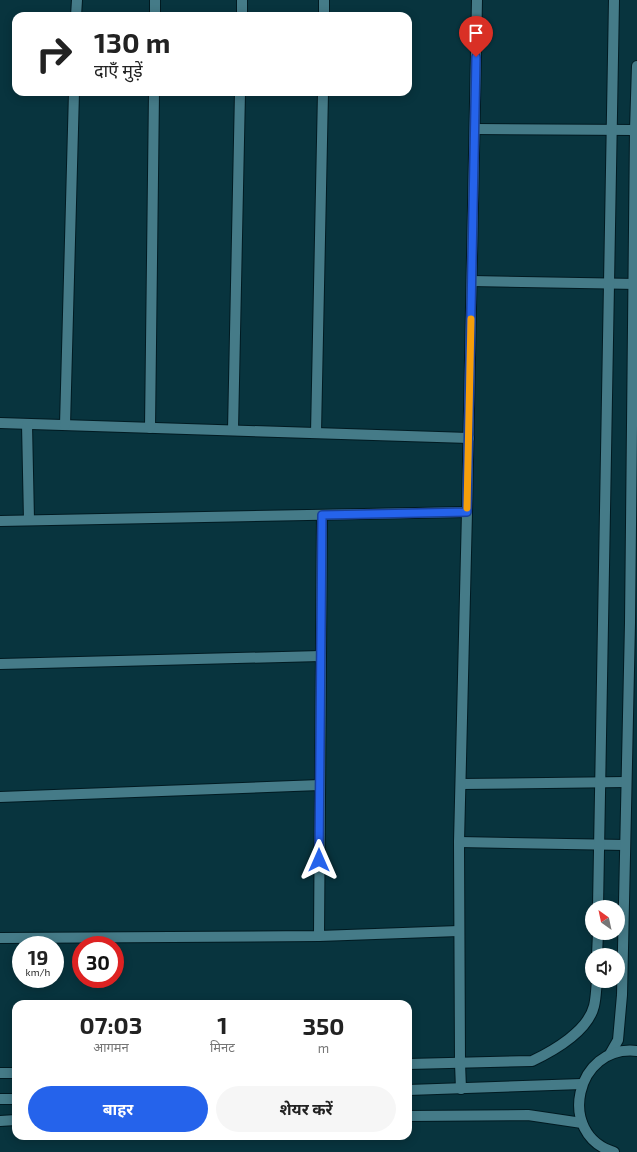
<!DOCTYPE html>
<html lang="hi">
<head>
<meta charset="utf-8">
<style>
  body { margin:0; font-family:"Exo 2","Noto Sans Devanagari",sans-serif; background:#f6f6f6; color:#222; height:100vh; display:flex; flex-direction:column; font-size:15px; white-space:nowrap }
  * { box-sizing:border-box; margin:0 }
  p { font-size:13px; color:#767676 }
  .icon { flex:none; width:22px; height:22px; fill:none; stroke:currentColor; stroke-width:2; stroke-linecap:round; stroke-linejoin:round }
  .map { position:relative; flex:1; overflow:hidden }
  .details { position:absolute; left:12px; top:1000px; width:400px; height:140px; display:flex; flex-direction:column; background:#fff; border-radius:12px; box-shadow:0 2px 10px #0003 }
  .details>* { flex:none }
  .guide { position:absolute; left:12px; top:12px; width:400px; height:84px; border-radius:12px; box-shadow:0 2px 10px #0003; background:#fff; color:#222; overflow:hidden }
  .needle { width:26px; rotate:327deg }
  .tools { position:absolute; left:585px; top:900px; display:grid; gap:8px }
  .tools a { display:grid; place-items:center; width:40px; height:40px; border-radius:50%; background:#fff; box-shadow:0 2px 10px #0003; font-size:20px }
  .speed { position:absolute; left:12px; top:936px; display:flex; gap:8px; font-size:20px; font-weight:700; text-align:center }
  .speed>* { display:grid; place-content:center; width:52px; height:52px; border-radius:50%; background:#fff; box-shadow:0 2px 10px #0003; line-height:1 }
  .speed small { font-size:10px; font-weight:400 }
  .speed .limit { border:6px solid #d22; background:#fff; color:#111 }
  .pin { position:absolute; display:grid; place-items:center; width:34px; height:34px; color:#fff; margin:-41px -17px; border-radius:50% 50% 50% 0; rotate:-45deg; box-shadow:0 0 4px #0007 }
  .pin .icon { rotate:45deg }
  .me { position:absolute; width:44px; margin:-22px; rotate:0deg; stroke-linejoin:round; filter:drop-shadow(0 0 3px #0008) }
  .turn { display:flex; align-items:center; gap:14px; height:84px; padding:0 16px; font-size:18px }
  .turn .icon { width:52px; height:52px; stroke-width:2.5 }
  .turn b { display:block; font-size:28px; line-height:34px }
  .eta { display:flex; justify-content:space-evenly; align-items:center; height:68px; text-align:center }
  .eta b { font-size:24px; font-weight:700; line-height:28px }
  .button { display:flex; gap:8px; margin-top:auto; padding:8px 16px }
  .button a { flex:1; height:46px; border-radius:24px; background:#2563eb; color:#fff; font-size:16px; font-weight:700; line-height:46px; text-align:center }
  .button a+a { background:#f6f6f6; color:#222 }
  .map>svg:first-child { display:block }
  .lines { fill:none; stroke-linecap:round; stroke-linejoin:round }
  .minor-casing { stroke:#001a21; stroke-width:12 }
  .tertiary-casing { stroke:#001a21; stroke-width:12 }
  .minor { stroke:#457b88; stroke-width:10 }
  .tertiary { stroke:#457b88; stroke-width:10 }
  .route-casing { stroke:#184099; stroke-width:10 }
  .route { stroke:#2563eb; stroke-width:7 }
  .slow { stroke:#f59e0b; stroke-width:7 }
</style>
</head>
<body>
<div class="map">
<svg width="637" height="1152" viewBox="0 0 637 1152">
  <rect width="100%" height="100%" fill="#08343e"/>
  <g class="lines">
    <g class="minor-casing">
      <g id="minor">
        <polyline points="76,16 77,0"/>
        <polyline points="155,16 155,0"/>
        <polyline points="242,16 242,0"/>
        <polyline points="324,16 324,0"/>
        <polyline points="475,129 635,130"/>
        <polyline points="472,281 637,284"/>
        <polyline points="0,423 469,438"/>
        <polyline points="27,424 29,520"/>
        <polyline points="65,425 74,92"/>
        <polyline points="150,428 154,92"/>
        <polyline points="233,430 240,92"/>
        <polyline points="316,433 323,92"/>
        <polyline points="0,521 467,512"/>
        <polyline points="0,664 321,656"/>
        <polyline points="461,784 626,782"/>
        <polyline points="0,797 320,785"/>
        <polyline points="459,842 625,845"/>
        <polyline points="598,907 614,0"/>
        <polyline points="319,936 322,515"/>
        <polyline points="0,938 319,936 459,931"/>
        <polyline points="597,955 598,933"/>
        <path d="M408 1064 532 1061C553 1051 588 1031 594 1006 596 998 596 989 597 981"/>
        <polyline points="0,1073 16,1073"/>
        <polyline points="461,1089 460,1063 459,842 467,512 477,0"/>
      </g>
    </g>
    <g class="tertiary-casing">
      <g id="tertiary">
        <polyline points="610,1054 618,1040 622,995 630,623 635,130 637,66"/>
        <polyline points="408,1090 582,1084"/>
        <polyline points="0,1099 16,1099"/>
        <polyline points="408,1116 528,1115 582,1123"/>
        <polyline points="0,1121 16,1120"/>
        <path d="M614 1152C556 1135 575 1044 637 1051"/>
      </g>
    </g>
    <use href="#minor" class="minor"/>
    <use href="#tertiary" class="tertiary"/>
  </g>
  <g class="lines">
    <g class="route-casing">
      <polyline id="route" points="319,860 322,515 467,512 476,57"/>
    </g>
    <use href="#route" class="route"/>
    <polyline class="slow" points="467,508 471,319"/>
  </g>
</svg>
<div class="tools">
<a><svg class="needle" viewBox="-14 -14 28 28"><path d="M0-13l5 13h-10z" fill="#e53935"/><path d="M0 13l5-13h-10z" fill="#767676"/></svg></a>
<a><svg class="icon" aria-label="sound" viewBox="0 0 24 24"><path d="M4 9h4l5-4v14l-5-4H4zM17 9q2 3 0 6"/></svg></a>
</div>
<div class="speed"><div>19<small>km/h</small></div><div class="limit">30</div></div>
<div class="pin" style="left:476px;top:57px;background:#d93025"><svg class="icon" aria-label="arrive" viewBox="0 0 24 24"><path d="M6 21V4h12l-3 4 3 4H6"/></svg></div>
<svg class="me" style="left:319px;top:860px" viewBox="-20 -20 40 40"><path d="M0-17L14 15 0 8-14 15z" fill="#2563eb" stroke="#fff" stroke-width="4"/></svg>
<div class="guide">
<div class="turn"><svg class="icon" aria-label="right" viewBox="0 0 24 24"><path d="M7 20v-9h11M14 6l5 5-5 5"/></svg><div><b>130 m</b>दाएँ मुड़ें</div></div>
</div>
<section class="details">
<div class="eta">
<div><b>07:03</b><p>आगमन</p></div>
<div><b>1</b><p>मिनट</p></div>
<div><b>350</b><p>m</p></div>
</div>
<div class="button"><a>बाहर</a><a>शेयर करें</a></div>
</section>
</div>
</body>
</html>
